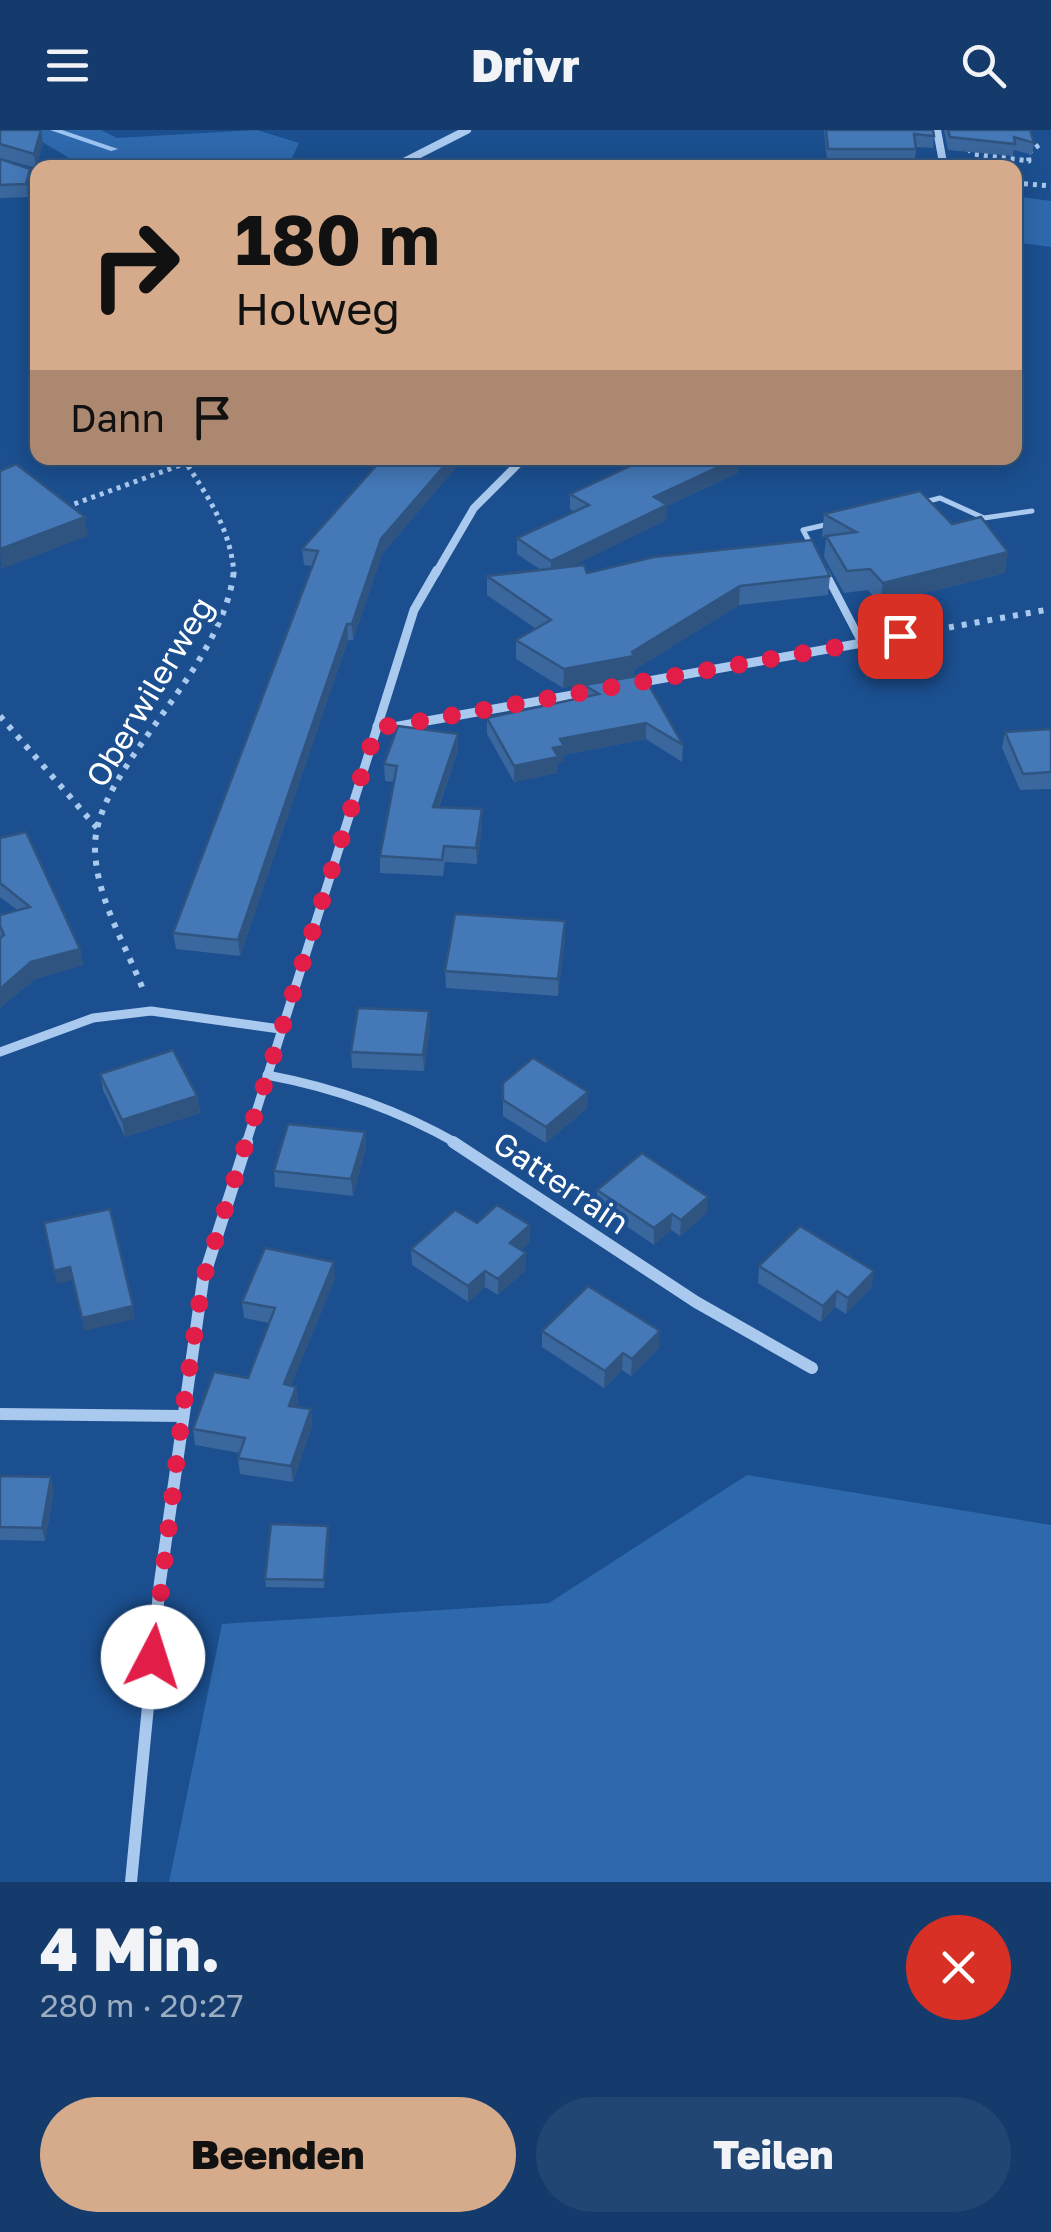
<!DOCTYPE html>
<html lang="de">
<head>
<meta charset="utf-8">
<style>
  body { margin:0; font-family:"Golos Text",sans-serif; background:#214673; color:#f1f3f6; height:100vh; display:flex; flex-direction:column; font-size:38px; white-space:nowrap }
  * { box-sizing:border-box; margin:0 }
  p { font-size:32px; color:#9dadc1 }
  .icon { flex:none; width:55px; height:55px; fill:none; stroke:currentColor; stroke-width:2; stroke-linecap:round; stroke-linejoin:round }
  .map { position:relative; height:1752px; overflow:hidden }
  .drawer { display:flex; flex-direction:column; background:#143b6b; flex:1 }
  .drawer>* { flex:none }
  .top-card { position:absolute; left:30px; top:30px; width:992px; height:305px; border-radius:20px; box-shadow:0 5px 25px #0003,0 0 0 2px #33557e; background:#d6ab8b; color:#111; overflow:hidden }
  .pin { position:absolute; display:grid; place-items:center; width:85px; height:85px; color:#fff; margin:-42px; border-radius:20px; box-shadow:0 5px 15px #0006 }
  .me { position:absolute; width:110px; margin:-55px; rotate:5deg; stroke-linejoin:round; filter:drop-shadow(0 0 8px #0008) }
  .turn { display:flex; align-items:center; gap:35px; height:210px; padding:0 40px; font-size:45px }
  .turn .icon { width:130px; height:130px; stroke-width:2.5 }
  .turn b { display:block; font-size:70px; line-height:85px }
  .then { display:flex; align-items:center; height:95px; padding:0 40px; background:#0003; gap:20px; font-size:38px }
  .round { display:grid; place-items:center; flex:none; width:105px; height:105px; border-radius:52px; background:#214673 }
  .summary { display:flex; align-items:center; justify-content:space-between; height:170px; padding:0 40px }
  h1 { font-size:60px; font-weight:800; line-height:75px }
  .cta { display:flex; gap:20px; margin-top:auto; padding:20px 40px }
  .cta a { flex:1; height:115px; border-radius:60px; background:#d6ab8b; color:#111; font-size:40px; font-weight:800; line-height:115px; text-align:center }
  .cta a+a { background:#214673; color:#f1f3f6 }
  header { display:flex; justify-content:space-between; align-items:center; height:130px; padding:0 40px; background:#143b6b; font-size:45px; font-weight:800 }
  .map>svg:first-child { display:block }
  .green { fill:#2e69ad }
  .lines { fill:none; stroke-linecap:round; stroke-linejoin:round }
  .stream { fill:#9cc4f0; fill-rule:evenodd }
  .path-far1 { stroke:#a9c9ee; stroke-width:5; stroke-dasharray:4 5; stroke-linecap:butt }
  .path { stroke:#a9c9ee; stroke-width:6; stroke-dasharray:5 8; stroke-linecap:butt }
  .service-far1 { stroke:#a9c9ee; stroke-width:5 }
  .service { stroke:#a9c9ee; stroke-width:8 }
  .minor-far2 { stroke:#a9c9ee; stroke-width:8 }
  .minor-far1 { stroke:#a9c9ee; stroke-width:9 }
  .minor { stroke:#a9c9ee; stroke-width:12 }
  .wall { fill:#3a679d }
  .shaded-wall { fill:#305480 }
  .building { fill:#4478b7; stroke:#305480; stroke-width:2.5 }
  .route { stroke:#e11d48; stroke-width:18; stroke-dasharray:0 32.4 }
  .labels { text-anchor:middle; stroke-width:8; stroke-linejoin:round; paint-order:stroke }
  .street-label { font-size:32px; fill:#fff; stroke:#1b4f8f }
</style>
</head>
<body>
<header><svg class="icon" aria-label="menu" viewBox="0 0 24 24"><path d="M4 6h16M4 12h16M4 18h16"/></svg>Drivr<svg class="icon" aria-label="search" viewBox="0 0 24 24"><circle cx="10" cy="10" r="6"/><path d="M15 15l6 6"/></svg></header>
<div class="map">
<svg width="1051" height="1752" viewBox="0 0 1051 1752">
  <rect width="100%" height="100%" fill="#1b4f8f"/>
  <g class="green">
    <polygon points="22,0 101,0 117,8 257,0 299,13 288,37 81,35"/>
    <polygon points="1015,66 1051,71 1051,117 1015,112"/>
    <polygon points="747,1345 1051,1395 1051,1752 169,1752 222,1494 549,1473"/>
  </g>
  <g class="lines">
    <polygon class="stream" points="50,0 62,0 118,19 111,21"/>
    <g class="path-far1">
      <polyline points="968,19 973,24 1029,31 1028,23 1039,15"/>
      <polyline points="1015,53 1051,56"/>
      <path d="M183 328C207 366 230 397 234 443"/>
      <polyline points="66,377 186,333"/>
    </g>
    <g class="path">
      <polyline points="885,509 1051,479"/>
      <polyline points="0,586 98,699"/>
      <path d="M142 857C125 814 96 767 95 719 93 639 223 543 234 440"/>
    </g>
    <g class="service-far1">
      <polyline points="921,373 940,368 984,388 1032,381"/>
      <polyline points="812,417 803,400 829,394"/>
    </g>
    <polyline class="service" points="825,442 862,513"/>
    <g class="minor-far2">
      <polyline points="937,0 944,38"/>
      <polyline points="0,34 38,46"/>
      <polyline points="392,38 467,0"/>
      <polyline points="436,443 474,378 524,328"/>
    </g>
    <g class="minor-far1">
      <polyline points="637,553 862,513"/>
      <polyline points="377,596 393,597 595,561"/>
      <polyline points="0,922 93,888 151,881 280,899"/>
      <path d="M267 945C336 958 397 979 458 1014"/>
      <polyline points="246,1014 414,480 437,440"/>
    </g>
    <g class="minor">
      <polyline points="453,1012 696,1172 812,1238"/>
      <polyline points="0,1284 182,1286"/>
      <polyline points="131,1752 160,1452 203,1150 247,1012"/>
    </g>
  </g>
  <g class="wall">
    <polygon points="0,0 41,0 43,13 36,38 0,28"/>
    <polygon points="824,0 933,0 934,6 933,18 916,17 915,32 827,31"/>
    <polygon points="944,0 1030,0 1034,13 1032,25 1014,20 1013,26 948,20"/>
    <polygon points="0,29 30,39 32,52 28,67 0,68"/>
    <polygon points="383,328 464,328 382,424 353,510 348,510 240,826 176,819 173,803 312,436 304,435 302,419"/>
    <polygon points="738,343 667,376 666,390 572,436 587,443 830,446 828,465 739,475 634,540 563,558 516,529 516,510 536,499 487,465 487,446 541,440 517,424 517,408 574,382 570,379 570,364"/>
    <polygon points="824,384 952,394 1005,443 880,474 868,460 844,463 824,427 826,408 822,406"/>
    <polygon points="584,555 683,615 682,632 646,609 564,625 564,632 558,633 558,643 514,652 487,604 487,588 584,567"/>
    <polygon points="1051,599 1051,659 1020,660 1002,618 1005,602"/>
    <polygon points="458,620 439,677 482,696 477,734 445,732 443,746 380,743 380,726 394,652 385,651 384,634"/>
    <polygon points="0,708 80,819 83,835 35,849 0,878 0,785 17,780 0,767"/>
    <polygon points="565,791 565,807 558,866 446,858 445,841"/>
    <polygon points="430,898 424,941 352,938 351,922"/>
    <polygon points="100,944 197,966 200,983 125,1007 103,960"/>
    <polygon points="503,953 588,962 587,978 546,1013 503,986"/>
    <polygon points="365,1002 366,1018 353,1066 275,1057 274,1041"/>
    <polygon points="597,1060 707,1083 680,1106 671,1100 654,1115 597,1076"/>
    <polygon points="477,1093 530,1112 521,1120 526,1140 498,1165 485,1157 468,1172 412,1135 411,1119"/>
    <polygon points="759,1136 872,1157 846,1184 835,1177 821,1192 758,1153"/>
    <polygon points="335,1148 291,1256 296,1257 298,1273 296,1277 311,1279 312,1296 293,1352 240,1344 238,1328 240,1323 195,1315 193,1299 248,1248 269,1193 244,1188 242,1172"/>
    <polygon points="542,1201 659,1218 631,1246 622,1240 604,1258 542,1217"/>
    <polygon points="0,1346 54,1360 45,1411 0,1410"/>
    <polygon points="329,1404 324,1458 266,1457 265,1449"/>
  </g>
  <g class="shaded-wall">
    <polygon points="41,0 43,13 36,38 34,24"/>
    <polygon points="30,39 32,52 28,67 26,54"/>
    <polygon points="451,328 464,328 382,424 353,510 352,494 381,409"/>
    <polygon points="739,328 738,343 667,376 666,390 551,447 551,431 654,367"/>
    <polygon points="85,387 88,406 1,439 0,419"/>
    <polygon points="1008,422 1005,443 880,474 883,453"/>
    <polygon points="740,456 739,475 634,540 634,546 563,558 564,539 632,522"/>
    <polygon points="347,494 348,510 240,826 238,810"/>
    <polygon points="646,593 646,609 564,625 564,632 558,633 558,643 514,652 514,636 553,618 560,609"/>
    <polygon points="458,604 458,620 433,693 433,677"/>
    <polygon points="482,679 482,696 477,734 476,718"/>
    <polygon points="565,791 565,807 558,866 558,849"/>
    <polygon points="80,819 83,835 35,849 0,878 0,859 31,832"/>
    <polygon points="429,881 430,898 424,941 423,925"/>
    <polygon points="588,962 587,978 546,1013 546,997"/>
    <polygon points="197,966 200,983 125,1007 122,990"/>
    <polygon points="365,1002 366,1018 353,1066 351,1049"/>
    <polygon points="708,1067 707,1083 680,1106 681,1090"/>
    <polygon points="672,1084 671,1100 654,1115 654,1098"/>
    <polygon points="530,1095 530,1112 511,1130 510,1113"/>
    <polygon points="526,1123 526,1140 498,1165 498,1149"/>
    <polygon points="334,1132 335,1148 285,1271 284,1254"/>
    <polygon points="70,1137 73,1150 57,1154 54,1141"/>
    <polygon points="485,1141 485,1157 468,1172 468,1156"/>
    <polygon points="874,1141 872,1157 846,1184 848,1168"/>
    <polygon points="837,1161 835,1177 821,1192 823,1176"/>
    <polygon points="133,1176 135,1189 84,1201 82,1188"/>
    <polygon points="660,1201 659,1218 631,1246 632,1229"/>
    <polygon points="623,1223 622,1240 604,1258 605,1241"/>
    <polygon points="296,1257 298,1273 291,1292 289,1276"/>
    <polygon points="311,1279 312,1296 293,1352 291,1336"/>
    <polygon points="51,1347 54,1360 45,1411 42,1398"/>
    <polygon points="328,1396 329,1404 324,1458 324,1450"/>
  </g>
  <g class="building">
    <polygon points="0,0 41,0 34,24 0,14"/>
    <polygon points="826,0 933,0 934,6 914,4 916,19 828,19"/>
    <polygon points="948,0 1030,0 1034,13 1014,7 1015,14 950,7"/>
    <polygon points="0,29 30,39 26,54 0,55"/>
    <polygon points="383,328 451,328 381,409 352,494 347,494 238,810 173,803 318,421 302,419"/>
    <polygon points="647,328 738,328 654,367 667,375 551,431 517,408 589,375 570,364"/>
    <polygon points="16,334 85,387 0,419 0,341"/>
    <polygon points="920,361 952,394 981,387 1008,422 883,453 870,439 847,441 826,406 856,402 824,384"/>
    <polygon points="812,410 830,446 740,456 632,522 634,526 564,539 516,510 551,490 487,446 584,435 587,443 654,427"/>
    <polygon points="643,545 683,615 646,593 560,609 564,616 553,618 558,627 514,636 487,588 599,564 584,555"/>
    <polygon points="398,596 458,604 433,677 482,679 476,718 444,716 442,730 380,726 397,636 384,634"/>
    <polygon points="1051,599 1051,642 1023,644 1005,602"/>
    <polygon points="26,702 80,819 31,832 0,859 0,808 4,805 0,796 0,785 30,777 0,753 0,708"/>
    <polygon points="455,784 565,791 558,849 445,841"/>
    <polygon points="358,878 429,881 423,925 351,922"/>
    <polygon points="173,920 197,966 122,990 100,944"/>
    <polygon points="533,928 588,962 546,997 503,970 503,953"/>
    <polygon points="288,994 365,1002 351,1049 274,1041"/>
    <polygon points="642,1023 708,1067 681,1090 672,1084 654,1098 597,1060"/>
    <polygon points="497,1075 530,1095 510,1113 526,1123 498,1149 485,1141 468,1156 411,1119 455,1080 477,1093"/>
    <polygon points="110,1079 133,1176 82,1188 70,1137 54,1141 44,1093"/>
    <polygon points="800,1096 874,1141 848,1168 837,1161 823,1176 759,1136"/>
    <polygon points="265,1118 334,1132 284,1254 296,1257 289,1276 311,1279 291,1336 238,1328 245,1308 193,1299 214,1242 248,1248 275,1178 242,1172"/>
    <polygon points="588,1156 660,1201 632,1229 623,1223 605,1241 542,1201"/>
    <polygon points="0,1346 51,1347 42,1398 0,1397"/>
    <polygon points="271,1394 328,1396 324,1450 265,1449"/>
  </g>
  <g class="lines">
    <polyline class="route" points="153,1527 182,1286 203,1150 377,596 393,596 900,506"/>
  </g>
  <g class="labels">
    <g class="street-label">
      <text transform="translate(150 562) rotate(-59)" y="11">Oberwilerweg</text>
      <text transform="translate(561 1053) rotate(34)" y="11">Gatterrain</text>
    </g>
  </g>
</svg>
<div class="pin" style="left:900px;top:506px;background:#d93025"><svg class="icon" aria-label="arrive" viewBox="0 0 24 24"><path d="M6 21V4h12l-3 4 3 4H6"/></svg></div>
<svg class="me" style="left:153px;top:1527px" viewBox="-20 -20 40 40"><circle r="19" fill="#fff"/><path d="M0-13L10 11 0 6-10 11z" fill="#e11d48"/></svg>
<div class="top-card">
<div class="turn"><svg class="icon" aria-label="right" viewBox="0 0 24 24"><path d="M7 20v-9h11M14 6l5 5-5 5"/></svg><div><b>180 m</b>Holweg</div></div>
<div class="then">Dann<svg class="icon" aria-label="arrive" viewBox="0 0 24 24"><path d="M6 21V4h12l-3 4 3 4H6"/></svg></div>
</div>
</div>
<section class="drawer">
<div class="summary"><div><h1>4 Min.</h1><p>280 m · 20:27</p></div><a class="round" style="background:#d93025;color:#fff"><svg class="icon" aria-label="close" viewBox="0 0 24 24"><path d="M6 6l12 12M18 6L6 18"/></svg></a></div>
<div class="cta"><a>Beenden</a><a>Teilen</a></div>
</section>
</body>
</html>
